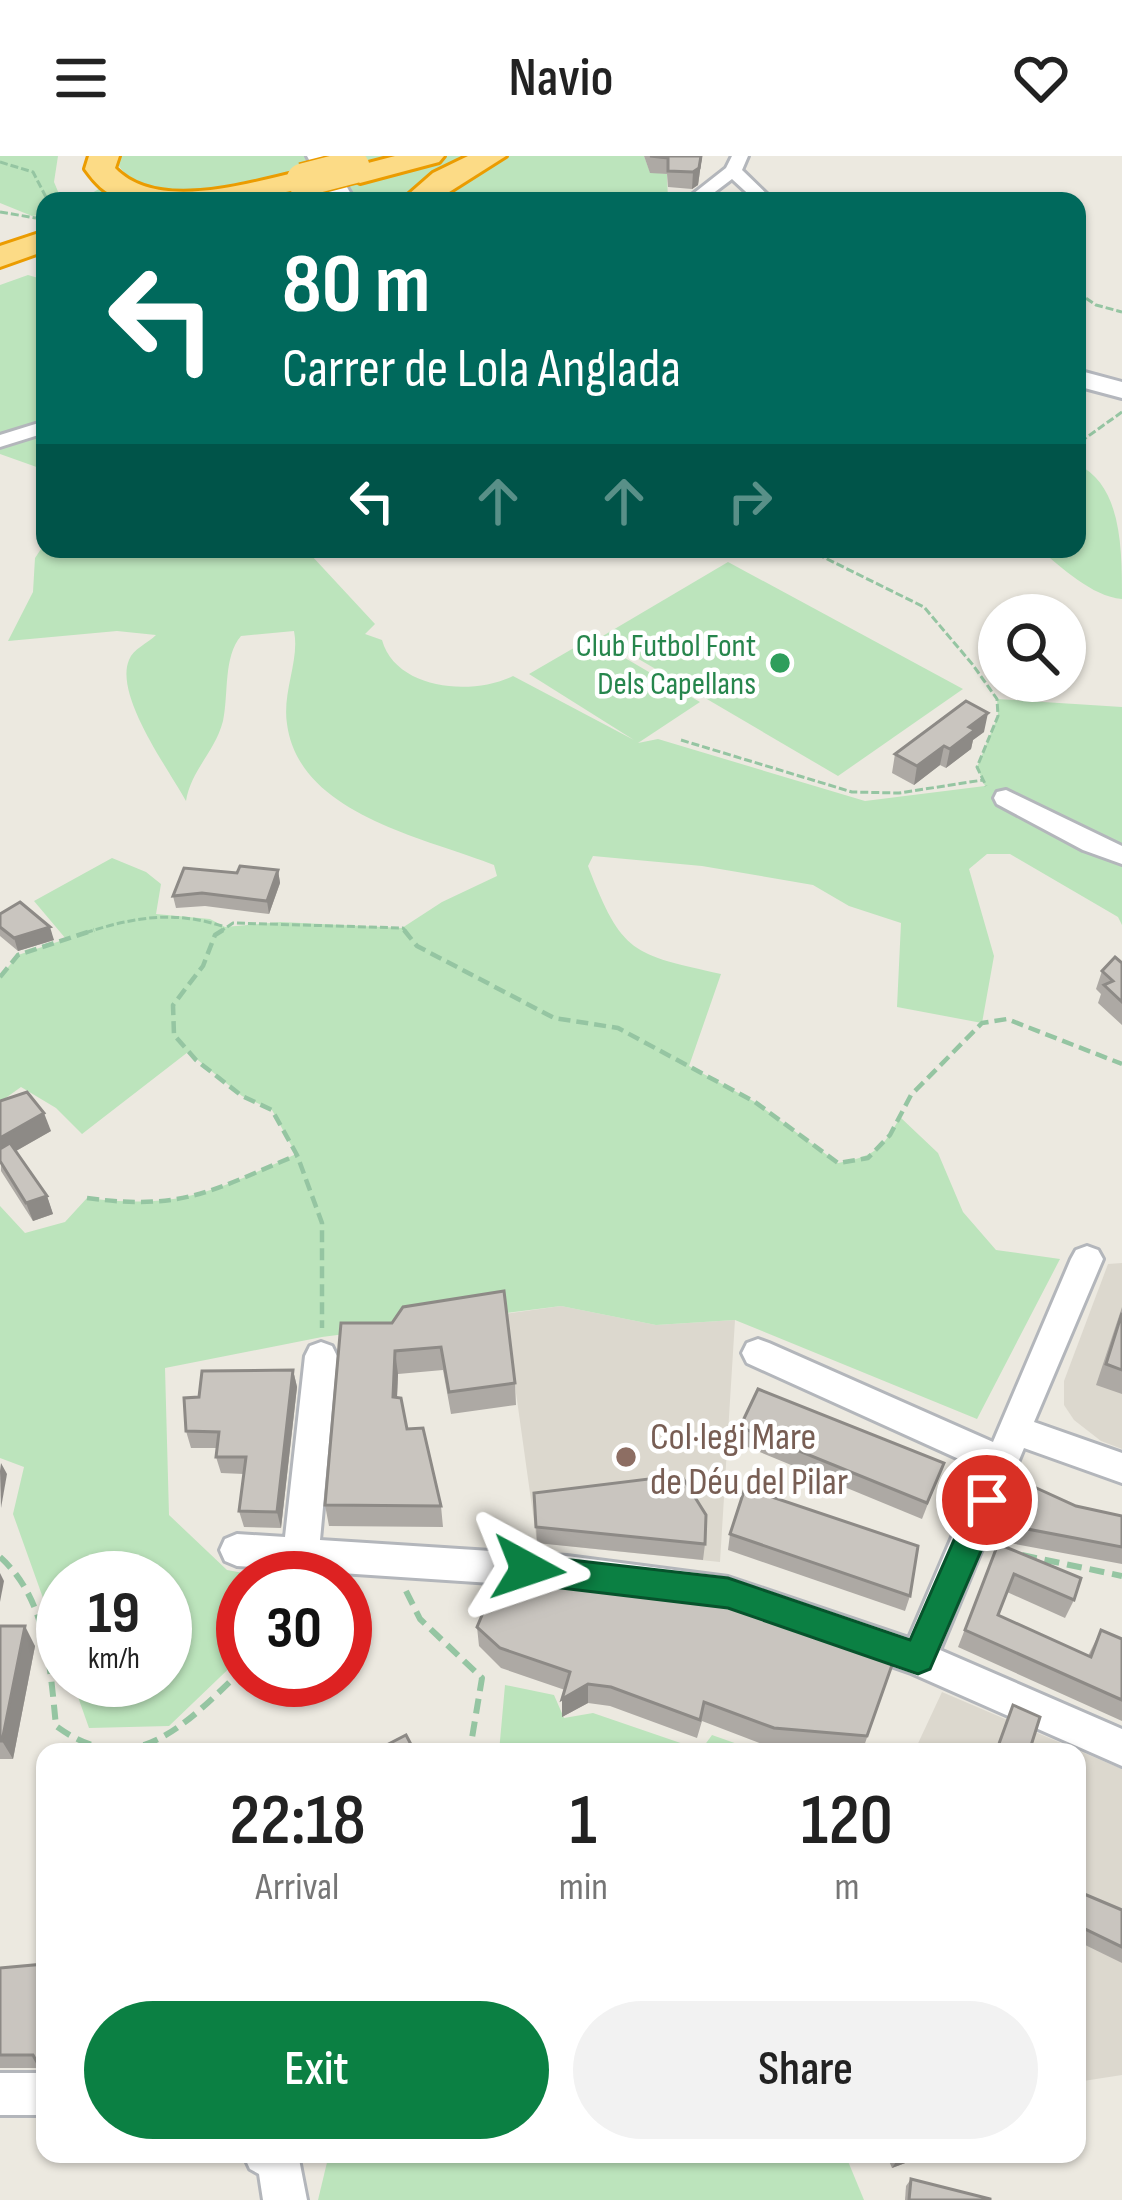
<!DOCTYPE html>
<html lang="en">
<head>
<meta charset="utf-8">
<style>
  body { margin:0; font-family:"Sofia Sans Condensed",sans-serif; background:#f2f2f2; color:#222; height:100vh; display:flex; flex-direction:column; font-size:45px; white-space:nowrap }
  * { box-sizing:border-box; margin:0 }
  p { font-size:39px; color:#767676 }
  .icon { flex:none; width:66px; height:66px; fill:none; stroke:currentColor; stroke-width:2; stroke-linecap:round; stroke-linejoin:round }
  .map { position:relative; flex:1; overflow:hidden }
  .panel { position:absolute; left:36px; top:1587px; width:1050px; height:420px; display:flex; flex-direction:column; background:#fff; border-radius:24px; box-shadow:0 3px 9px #0004 }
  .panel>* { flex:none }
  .hud { position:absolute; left:36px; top:36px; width:1050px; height:366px; border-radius:24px; box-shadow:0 3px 9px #0004; background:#00695c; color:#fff; overflow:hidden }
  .fabs { position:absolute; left:978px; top:438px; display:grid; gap:24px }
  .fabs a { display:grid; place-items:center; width:108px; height:108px; border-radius:50%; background:#fff; box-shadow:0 3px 9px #0004; font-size:60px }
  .speed { position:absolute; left:36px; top:1395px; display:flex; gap:24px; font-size:60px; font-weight:700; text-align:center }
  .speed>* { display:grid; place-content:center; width:156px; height:156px; border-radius:50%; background:#fff; box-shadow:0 3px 9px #0004; line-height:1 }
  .speed small { font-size:30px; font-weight:400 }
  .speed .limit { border:18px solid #d22; background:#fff; color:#111 }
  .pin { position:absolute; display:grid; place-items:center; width:102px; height:102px; color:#fff; margin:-51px; border:6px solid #fff; border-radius:50%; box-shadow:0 3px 12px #0007 }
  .me { position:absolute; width:132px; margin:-66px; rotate:95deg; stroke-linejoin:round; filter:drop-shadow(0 0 9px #0008) }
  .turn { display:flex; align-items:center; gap:42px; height:252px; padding:0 48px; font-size:54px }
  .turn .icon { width:156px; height:156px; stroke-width:2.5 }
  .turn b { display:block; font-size:84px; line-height:102px }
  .lanes { display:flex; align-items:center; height:114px; padding:0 48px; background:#0003; justify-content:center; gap:60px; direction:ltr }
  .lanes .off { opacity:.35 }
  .eta { display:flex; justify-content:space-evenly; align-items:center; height:204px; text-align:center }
  .eta b { font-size:72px; font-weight:600; line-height:84px }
  .primary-button { display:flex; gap:24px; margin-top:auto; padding:24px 48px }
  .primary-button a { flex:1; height:138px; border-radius:72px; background:#0b8043; color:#fff; font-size:48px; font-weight:600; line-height:138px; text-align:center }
  .primary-button a+a { background:#f2f2f2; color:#222 }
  header { display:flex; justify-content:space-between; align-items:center; height:156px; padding:0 48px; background:#fff; font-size:54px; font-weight:600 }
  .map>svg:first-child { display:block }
  .education { fill:#dcd8ce }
  .green { fill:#bce4bc }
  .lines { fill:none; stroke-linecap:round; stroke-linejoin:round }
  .street-casing { stroke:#b3b6bb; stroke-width:6 }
  .secondary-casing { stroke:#b4b7bd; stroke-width:6 }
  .highway-casing { stroke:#eb9c01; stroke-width:6 }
  .path-far2 { stroke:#95c5a2; stroke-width:3; stroke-dasharray:8 3; stroke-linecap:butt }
  .path-far1 { stroke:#95c5a2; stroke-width:4.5; stroke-dasharray:12 6; stroke-linecap:butt }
  .path { stroke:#95c5a2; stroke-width:6; stroke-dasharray:15 8; stroke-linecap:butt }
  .street { fill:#fff; fill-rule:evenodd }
  .secondary { fill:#fff; fill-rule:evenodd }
  .highway { fill:#fcdb86; fill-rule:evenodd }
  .highway-bridge-casing { stroke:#eb9c01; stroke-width:36; stroke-linecap:butt }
  .highway-bridge { stroke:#fcdb86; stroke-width:33 }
  .wall { fill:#ada9a4 }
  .shaded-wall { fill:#8d8a86 }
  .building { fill:#c9c5bf; stroke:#8d8a86; stroke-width:3 }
  .route { fill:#0b8043; stroke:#07532c; stroke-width:3 }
  .leisure-dot { fill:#2e9e5b; stroke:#fff; stroke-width:4.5 }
  .education-dot { fill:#8d6e63; stroke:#fff; stroke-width:4.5 }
  .labels { text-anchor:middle; stroke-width:9; stroke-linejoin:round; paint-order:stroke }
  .far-leisure-label { font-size:33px; fill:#27864d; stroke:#fff; text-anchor:end }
  .education-label { font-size:39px; fill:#785e54; stroke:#fff; text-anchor:start }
</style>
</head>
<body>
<header><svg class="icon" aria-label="menu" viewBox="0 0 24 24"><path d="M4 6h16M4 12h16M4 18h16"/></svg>Navio<svg class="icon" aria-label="heart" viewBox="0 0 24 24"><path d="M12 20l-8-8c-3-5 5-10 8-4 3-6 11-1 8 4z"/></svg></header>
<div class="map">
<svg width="1122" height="2044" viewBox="0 0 1122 2044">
  <rect width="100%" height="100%" fill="#ece9e0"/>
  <g class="education">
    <polygon points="1122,1107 1122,1293 1101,1285 1074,1264 1064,1249 1064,1225 1108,1108"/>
    <polygon points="561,1150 656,1169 735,1164 720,1406 537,1387 505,1158"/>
    <polygon points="942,1536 1122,1613 1122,1919 1077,1926 1077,1596 914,1596"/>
  </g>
  <g class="green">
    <polygon points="0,0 58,0 54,26 62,45 45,45 45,58 32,60 0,47"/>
    <polygon points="120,0 304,0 313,7 337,0 644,0 650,16 667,18 668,45 78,45 125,18 118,9"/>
    <polygon points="28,119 45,124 45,314 0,298 0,129"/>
    <path d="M1077 308C1122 329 1122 393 1122 443 1091 440 1063 412 1039 393H1077Z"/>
    <path d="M45 387V393H318L311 399 375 468 365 478 382 484C396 534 472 540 513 520L634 584 529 518 591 482 700 546 638 587 658 583 865 645 985 630 977 611 998 560 997 543 1122 551V769L1118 761 1010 698H987L969 713 994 800 982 867 897 851 901 767 849 750 813 729 702 710 593 700 588 710C622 799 633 798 721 818L689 910 755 946 838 1007C873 1001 883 993 900 961L938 997 963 1056 996 1094 1060 1103 977 1263 735 1164 656 1169 561 1150 322 1181 165 1212 169 1359 227 1414 271 1422H243V1499L169 1570 89 1572 72 1524H165V1422H63V1498L13 1358 24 1311 0 1302V1050L25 1077 65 1066 87 1042C176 1054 217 1035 296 998L272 954 242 940 188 896 82 978 56 952 21 931 0 946V821L18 799 66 783 34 745 112 702 146 716 161 728 156 758 210 763 225 771 281 766 402 772 442 746 497 720 494 709C423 681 299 658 287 568 282 536 300 504 294 475L241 480C223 501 229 537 223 565 215 596 191 614 186 645 169 614 114 539 129 504 133 493 148 487 156 479L117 475 8 485 33 436 35 402Z"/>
    <polygon points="728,406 963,533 838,620 601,481"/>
    <polygon points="505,1529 554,1539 564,1562 593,1557 701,1594 712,1579 760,1596 499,1596"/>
    <polygon points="329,1998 845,1998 864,2044 318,2044"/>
  </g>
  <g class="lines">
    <g class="street-casing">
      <g id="street">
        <polygon points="732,0 748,0 742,14 774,45 756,45 732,23 703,45 684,45 726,12"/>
        <polygon points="45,265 45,277 0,291 0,279"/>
        <polygon points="1006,634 1122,690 1122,708 1083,694 997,648 994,642 997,636"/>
        <polygon points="1087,1090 1098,1094 1103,1103 1034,1266 1122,1297 1122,1327 1024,1292 940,1494 1122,1573 1122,1610 911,1517 728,1453 567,1432 237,1410 225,1405 220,1394 225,1383 237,1378 285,1381 305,1200 310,1190 321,1186 332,1190 337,1200 320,1384 567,1400 728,1421 909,1482 981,1313 747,1207 742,1197 747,1187 758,1183 769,1187 993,1286 1071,1103 1076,1094"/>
        <rect x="0" y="1917" width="45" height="42"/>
        <polygon points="243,1998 298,1998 307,2044 263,2044 259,2018 250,2013"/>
      </g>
    </g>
    <g class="secondary-casing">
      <g id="secondary">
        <polygon points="307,0 329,0 355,45 331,45"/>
        <polygon points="1077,214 1122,226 1122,242 1077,230"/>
      </g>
    </g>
    <g class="highway-casing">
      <g id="highway">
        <path d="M89 0H119L115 12C158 57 250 26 303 15L318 24 314 30C270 41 163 56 122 43 105 38 95 27 85 13Z"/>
        <polygon points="395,0 444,0 439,6 360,27 345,18 349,12"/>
        <polygon points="468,0 506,0 435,45 401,45 433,17"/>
        <polygon points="45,75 45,95 0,111 0,90"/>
      </g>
    </g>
    <g class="path-far2">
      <polyline points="0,6 33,16 48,45"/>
      <polyline points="0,56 36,62"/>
      <polyline points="1077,136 1096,149 1122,156"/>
      <polyline points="1080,286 1122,256"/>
      <polyline points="807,393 924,451 973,509 997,543 998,560 977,611 986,630"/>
      <polyline points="681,584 852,636 899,637 983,624"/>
      <path d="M85 777C134 761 175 754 225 771"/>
      <polyline points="218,777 233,767 403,772 407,777"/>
    </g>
    <g class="path-far1">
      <polyline points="223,774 215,779 203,810 173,849 174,879 196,904 242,940 272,954 297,999 322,1067 322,1172"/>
      <polyline points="404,774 417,790 554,862 618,872 755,946 838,1007 868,1002 890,979 911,939 982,867 1007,863 1122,908"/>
      <polyline points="0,821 18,799 94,774"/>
      <path d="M87 1042C183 1055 211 1035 297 999"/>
    </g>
    <g class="path">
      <polyline points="1022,1399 1122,1420"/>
      <path d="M0 1401C47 1443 50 1511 56 1570 134 1627 186 1568 243 1513"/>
      <polyline points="406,1435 420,1463 482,1522 471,1588"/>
    </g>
    <use href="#street" class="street"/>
    <use href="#secondary" class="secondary"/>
    <use href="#highway" class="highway"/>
    <g class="highway-bridge-casing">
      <polyline id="highway-bridge" points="303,24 353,11"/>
    </g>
    <use href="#highway-bridge" class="highway-bridge"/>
  </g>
  <g class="wall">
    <polygon points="644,0 702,0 698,29 692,33 668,31 667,18 650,17"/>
    <polygon points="984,576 973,584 971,593 946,612 940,609 914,629 892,617 895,598"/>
    <polygon points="278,714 280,727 269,758 205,750 176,752 173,740 237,717"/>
    <polygon points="0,758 54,784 18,795 0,780"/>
    <polygon points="1122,807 1122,869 1098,847 1101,838 1096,833 1102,815"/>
    <polygon points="0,945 51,975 16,995 47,1040 53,1058 33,1065 1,1015"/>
    <polygon points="1122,1151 1122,1238 1096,1229"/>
    <polygon points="392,1167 515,1227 516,1249 451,1258 443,1214 398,1218 397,1242 407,1273 441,1350 443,1371 329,1370 325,1349"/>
    <polygon points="293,1214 297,1231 281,1372 244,1371 239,1355 244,1318 221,1317 216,1301 217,1292 191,1292 186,1275 199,1241"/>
    <polygon points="740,1271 944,1307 922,1363 738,1287"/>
    <polygon points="1021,1325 1076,1350 1122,1360 1122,1408 999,1385"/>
    <polygon points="534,1337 705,1388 703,1404 537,1387"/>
    <polygon points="730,1378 910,1440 905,1455 728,1394"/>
    <polygon points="998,1388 1074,1444 1065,1462 1007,1436 998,1459 1088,1500 1101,1474 1122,1483 1122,1565 958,1491"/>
    <polygon points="0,1470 35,1490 13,1603 0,1603"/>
    <polygon points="477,1471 892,1509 862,1596 832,1596 770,1591 702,1565 697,1582 610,1550 588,1547 562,1561 565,1534 501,1512 479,1490"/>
    <polygon points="1077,1735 1122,1754 1122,1807 1077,1785"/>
    <polygon points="45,1808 45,1916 42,1912 0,1912 0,1812"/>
    <polygon points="886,1998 929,1998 892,2012"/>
    <polygon points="911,2023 990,2044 905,2044 906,2030"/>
  </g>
  <g class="shaded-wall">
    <polygon points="701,0 702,0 698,29 692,33 693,16"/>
    <polygon points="988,557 984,576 973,584 971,593 946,612 950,593 969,571"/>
    <polygon points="944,590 940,609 914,629 917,610"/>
    <polygon points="278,714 280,727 269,758 267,745"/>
    <polygon points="50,771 54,784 18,795 14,782"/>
    <polygon points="44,957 51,975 0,1004 0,982"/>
    <polygon points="47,1040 53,1058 33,1065 26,1047"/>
    <polygon points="395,1195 398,1218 396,1263 393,1241"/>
    <polygon points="293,1214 297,1231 281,1372 277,1356"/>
    <polygon points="1,1307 7,1318 1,1352 0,1315"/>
    <polygon points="0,1417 4,1425 0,1446"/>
    <polygon points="25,1470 35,1490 13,1603 2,1585"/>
    <polygon points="588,1528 588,1547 562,1561 562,1543"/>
    <polygon points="912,1998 929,1998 892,2012 898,2003"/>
  </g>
  <g class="building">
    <polygon points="650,0 701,0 699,12 693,16 668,15 668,2"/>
    <polygon points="966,545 988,557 969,571 975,574 950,593 944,590 917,610 895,598"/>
    <polygon points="240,710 278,714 267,745 202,737 173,740 184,712 237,717"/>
    <polygon points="20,746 50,771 14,782 0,771 0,758"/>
    <polygon points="1115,801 1122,807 1122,846 1104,829 1113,825 1102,815"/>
    <polygon points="27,936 44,957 0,982 0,945"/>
    <polygon points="10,987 47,1040 26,1047 0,1005 0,993"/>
    <polygon points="504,1135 515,1227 449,1236 441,1191 395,1195 393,1241 401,1242 407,1273 423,1272 441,1350 325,1349 341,1167 392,1167 403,1151"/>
    <polygon points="1122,1157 1122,1214 1106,1208"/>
    <polygon points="293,1214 277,1356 239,1355 246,1301 216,1301 219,1276 186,1275 184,1242 199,1241 202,1215"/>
    <polygon points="758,1233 944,1307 927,1347 740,1271"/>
    <polygon points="681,1319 706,1359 705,1388 536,1371 534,1337"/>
    <polygon points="1021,1325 1076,1350 1122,1360 1122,1391 1006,1369"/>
    <polygon points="745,1332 918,1390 910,1440 730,1378"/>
    <polygon points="998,1388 1081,1422 1074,1444 1014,1418 998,1459 1091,1501 1101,1474 1122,1483 1122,1544 965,1474"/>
    <polygon points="502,1412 567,1416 730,1437 885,1492 892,1509 867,1580 774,1572 704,1546 700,1564 611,1531 588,1528 562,1543 570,1516 500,1492 477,1471"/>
    <polygon points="0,1470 25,1470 2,1585 0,1585"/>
    <polygon points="1013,1549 1040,1561 1029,1596 996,1596"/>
    <polygon points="406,1579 415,1596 373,1596"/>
    <polygon points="1077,1735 1122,1754 1122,1791 1077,1769"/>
    <polygon points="45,1808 45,1908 38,1908 33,1899 0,1899 0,1812"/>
    <polygon points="896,1998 912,1998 898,2003"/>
    <polygon points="911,2023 990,2043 990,2044 909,2044"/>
  </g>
  <polygon class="route" points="987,1330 998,1334 1003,1344 930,1513 918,1518 728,1452 528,1428 516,1424 512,1413 516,1403 528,1399 728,1422 910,1484 976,1334"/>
  <circle class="leisure-dot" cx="780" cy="507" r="12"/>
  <circle class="education-dot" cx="626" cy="1301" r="12"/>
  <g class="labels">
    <g class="far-leisure-label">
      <text x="756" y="500">Club Futbol Font<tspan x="756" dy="38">Dels Capellans</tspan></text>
    </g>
    <g class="education-label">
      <text x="650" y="1293">Col·legi Mare<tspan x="650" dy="45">de Déu del Pilar</tspan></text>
    </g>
  </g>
</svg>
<div class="fabs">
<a><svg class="icon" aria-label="search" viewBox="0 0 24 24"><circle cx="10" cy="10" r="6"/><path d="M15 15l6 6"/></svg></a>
</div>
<div class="speed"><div>19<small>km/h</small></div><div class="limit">30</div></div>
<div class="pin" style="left:987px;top:1344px;background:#d93025"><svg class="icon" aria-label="arrive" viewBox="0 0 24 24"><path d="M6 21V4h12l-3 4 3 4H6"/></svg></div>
<svg class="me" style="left:528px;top:1413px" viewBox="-20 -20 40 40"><path d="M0-17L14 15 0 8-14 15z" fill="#0b8043" stroke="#fff" stroke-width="4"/></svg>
<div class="hud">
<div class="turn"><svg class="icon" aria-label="left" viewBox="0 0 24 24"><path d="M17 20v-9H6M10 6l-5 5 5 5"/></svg><div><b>80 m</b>Carrer de Lola Anglada</div></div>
<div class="lanes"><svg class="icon" aria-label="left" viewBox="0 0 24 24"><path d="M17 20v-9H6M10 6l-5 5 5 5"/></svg><svg class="icon off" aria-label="ahead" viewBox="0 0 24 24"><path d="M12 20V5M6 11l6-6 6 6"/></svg><svg class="icon off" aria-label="ahead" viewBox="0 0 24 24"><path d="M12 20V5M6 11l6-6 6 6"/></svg><svg class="icon off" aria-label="right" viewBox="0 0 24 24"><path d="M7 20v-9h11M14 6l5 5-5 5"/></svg></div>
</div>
<section class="panel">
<div class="eta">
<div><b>22:18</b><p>Arrival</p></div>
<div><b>1</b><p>min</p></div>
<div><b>120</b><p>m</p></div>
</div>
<div class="primary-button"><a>Exit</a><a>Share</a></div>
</section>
</div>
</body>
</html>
